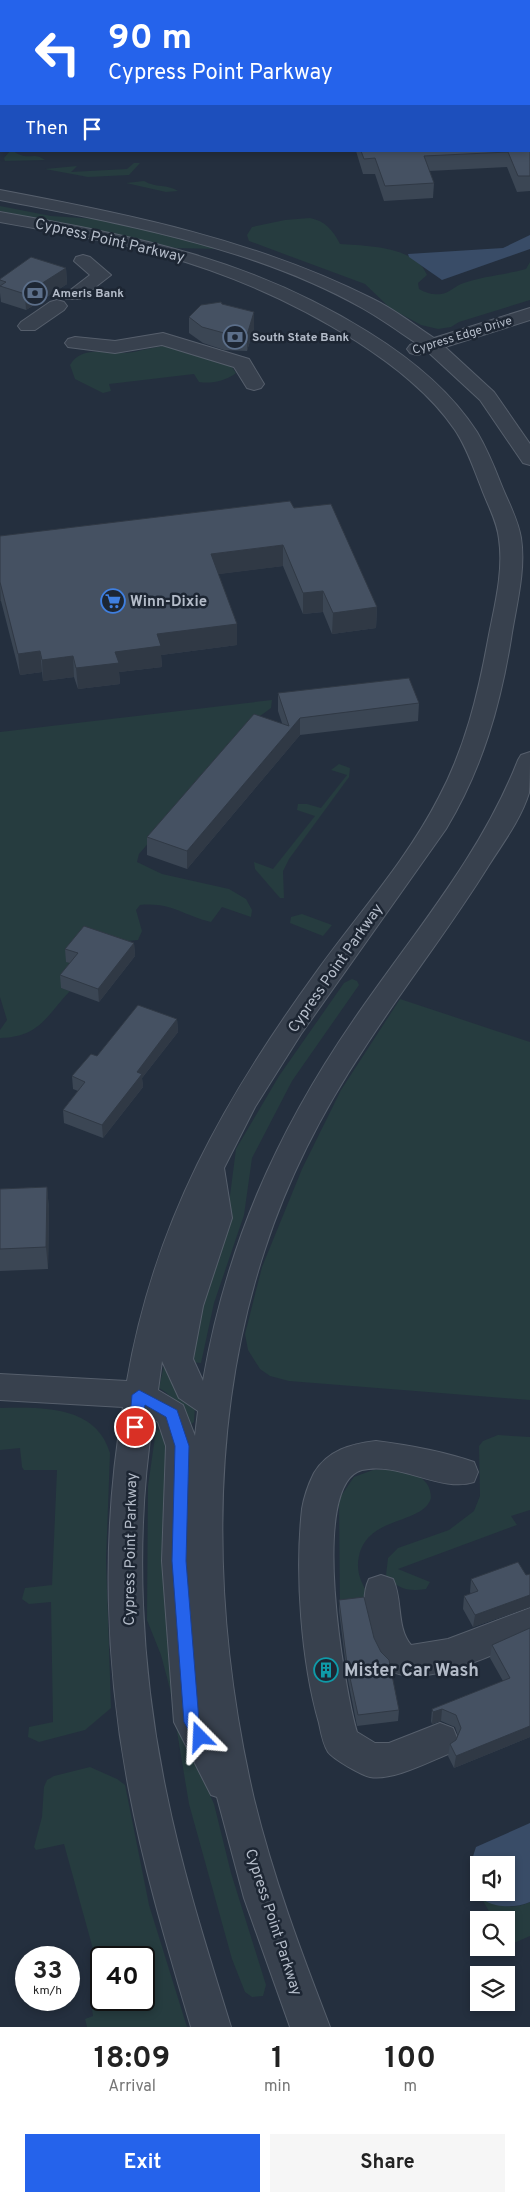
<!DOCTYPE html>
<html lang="en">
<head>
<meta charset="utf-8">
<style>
  body { margin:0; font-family:Overpass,sans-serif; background:#f6f6f6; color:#222; height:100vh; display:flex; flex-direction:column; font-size:19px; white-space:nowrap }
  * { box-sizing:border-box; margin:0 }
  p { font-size:16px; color:#767676 }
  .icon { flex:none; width:28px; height:28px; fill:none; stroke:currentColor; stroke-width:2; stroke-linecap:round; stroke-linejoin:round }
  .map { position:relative; height:2027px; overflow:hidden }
  .side { display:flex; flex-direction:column; background:#fff; flex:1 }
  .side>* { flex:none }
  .top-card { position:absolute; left:0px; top:0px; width:530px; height:152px; box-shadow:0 2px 8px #0003; background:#2563eb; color:#fff; overflow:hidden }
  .buttons { position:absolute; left:470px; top:1856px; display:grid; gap:10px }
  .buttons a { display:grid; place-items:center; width:45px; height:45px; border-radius:0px; background:#fff; box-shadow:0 2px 8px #0003; font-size:25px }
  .speed { position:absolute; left:15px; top:1946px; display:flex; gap:10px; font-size:25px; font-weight:700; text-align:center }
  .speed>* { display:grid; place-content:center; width:65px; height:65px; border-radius:50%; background:#fff; box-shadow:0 2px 8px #0003; line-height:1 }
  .speed small { font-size:12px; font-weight:400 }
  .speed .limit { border:2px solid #111; border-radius:8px; background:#fff; color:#111 }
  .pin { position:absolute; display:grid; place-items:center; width:42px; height:42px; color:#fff; margin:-21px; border:2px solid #fff; border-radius:50%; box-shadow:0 1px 5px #0007 }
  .me { position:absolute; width:55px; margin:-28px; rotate:339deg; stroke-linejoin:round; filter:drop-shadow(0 0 4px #0008) }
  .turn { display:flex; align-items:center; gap:18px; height:105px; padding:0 25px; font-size:22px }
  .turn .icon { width:65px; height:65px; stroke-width:2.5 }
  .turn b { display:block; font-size:35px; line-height:42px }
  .then { display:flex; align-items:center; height:48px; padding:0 25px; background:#0003; gap:10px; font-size:19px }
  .eta { display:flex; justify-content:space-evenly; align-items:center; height:85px; text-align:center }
  .eta b { font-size:30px; font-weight:700; line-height:35px }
  .cta { display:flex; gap:10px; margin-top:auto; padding:10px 25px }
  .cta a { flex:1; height:58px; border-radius:0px; background:#2563eb; color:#fff; font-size:20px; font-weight:700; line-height:58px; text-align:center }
  .cta a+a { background:#f6f6f6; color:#222 }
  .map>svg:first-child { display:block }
  .green { fill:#263c3f }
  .water { fill:#394c67; fill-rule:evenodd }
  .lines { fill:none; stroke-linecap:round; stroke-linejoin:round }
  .minor-casing { stroke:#565f6c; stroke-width:2 }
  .minor { fill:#38414e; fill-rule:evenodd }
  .wall { fill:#3b4654 }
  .shaded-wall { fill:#303945 }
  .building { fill:#455162; stroke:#303945 }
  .route { fill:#2563eb; stroke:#184099 }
  .labels { text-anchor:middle; stroke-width:5; stroke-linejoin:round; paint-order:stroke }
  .far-poi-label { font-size:12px; font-weight:bold; fill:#b4bcc9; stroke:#1d2633; text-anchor:start }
  .far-street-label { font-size:12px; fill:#b4bcc9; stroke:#1d2633 }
  .street-label { font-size:15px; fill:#b4bcc9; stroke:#1d2633 }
  .poi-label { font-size:15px; font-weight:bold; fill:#b4bcc9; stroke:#1d2633; text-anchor:start }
  .near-poi-label { font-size:18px; font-weight:bold; fill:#b4bcc9; stroke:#1d2633; text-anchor:start }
</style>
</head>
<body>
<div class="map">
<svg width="530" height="2027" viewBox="0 0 530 2027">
  <rect width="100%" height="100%" fill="#242f3e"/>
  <g class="green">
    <path d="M10 151C16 151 16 154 21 155 30 159 34 152 45 160L5 161 4 158Z"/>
    <polygon points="134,163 140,163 129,175 88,177 45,169 77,166 71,172 127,169"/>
    <path d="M144 181C156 188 167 184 178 191L166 192 126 183Z"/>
    <polygon points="0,206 51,216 97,219 160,232 221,249 176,248 0,211"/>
    <path d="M310 218C325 221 333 230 340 244 367 246 415 246 427 275L418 283 419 289C426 293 432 295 441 294 449 293 454 287 461 284 482 276 505 275 526 269L530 262V300L459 322 451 327 438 329 421 325 390 308 365 284 249 241 247 235 252 227 285 220Z"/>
    <path d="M165 346 231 366 236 373C226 381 211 384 199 382L194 374 109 384 111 391 103 393 75 379 70 365C82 345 106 354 125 353 139 352 151 347 165 346Z"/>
    <path d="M272 700 271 708 252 722 139 854 137 862 162 874 229 889 246 899 252 910 251 917 222 907 211 922C182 915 171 902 140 905L136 910 142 931 138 940 127 941 79 966 61 988 70 991C46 1016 40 1037 0 1038V1030L7 1020 0 997V732Z"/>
    <polygon points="339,764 350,768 349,777 289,859 283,871 284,898 280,898 255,869 254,862 273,869 315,816 297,810 298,804 307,804 321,808 347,775 331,770"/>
    <polygon points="302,914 332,925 323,936 290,923 291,917"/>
    <polygon points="352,979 357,981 359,985 292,1081 252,1158 244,1215 214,1303 201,1363 191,1362 192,1318 228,1211 236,1149 279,1076 344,983"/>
    <polygon points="400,999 530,1042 530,1400 289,1381 270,1376 260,1369 248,1350 245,1334 262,1267 302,1169 341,1090"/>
    <path d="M164 1365 177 1391 195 1406 194 1422 190 1425C181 1411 175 1397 159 1388Z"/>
    <path d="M0 1408C42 1407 96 1405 110 1453L106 1560 111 1708 85 1730 39 1742 28 1737 29 1727 53 1722 51 1602 29 1604 22 1599 25 1588 52 1585 57 1470H24L22 1467 20 1448 0 1450Z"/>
    <polygon points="156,1430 169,1432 195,1762 214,1804 231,1873 266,1985 263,1996 252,1997 245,1992 232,1959 189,1804 170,1689 161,1655 147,1620 148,1486"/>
    <path d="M498 1435 530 1437V1510L511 1516 517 1525 398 1569 430 1582 426 1589C409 1592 397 1589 386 1575L388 1558 398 1548 449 1530 474 1511 480 1496 479 1446 483 1441Z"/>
    <path d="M373 1470C394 1469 431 1469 431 1498 423 1525 368 1515 359 1556 355 1573 363 1587 372 1599L340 1611 339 1499 354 1477Z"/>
    <polygon points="90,1767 117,1779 125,1785 149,1905 187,2027 87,2027 85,2019 93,2016 92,2009 106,2004 105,2000 144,2000 144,1958 101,1958 101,1978 64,1844 36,1850 34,1847 42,1817 44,1787 47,1780 54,1776"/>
    <path d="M482 1899C499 1906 513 1910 530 1902V1936L507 1946 506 1920H494Z"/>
  </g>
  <g class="water">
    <polygon points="530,235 530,249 442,280 409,257 408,254 503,248"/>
    <path d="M530 1823V1902C512 1910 480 1908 472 1886 468 1873 472 1859 476 1847ZM479 1865H506V1892H479Z"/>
  </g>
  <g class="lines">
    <g class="minor-casing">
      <g id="minor">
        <path d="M0 190C128 214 256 240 373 299 394 309 414 325 434 338L530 308V320L445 347 494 392 530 444V465L523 463 480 400 428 352 417 355 410 353 407 349 410 345 416 343C398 331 380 318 362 308 252 246 122 224 0 200Z"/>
        <path d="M0 212C135 236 249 258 368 332 410 358 450 390 477 432 487 449 494 466 501 484 508 502 518 519 521 538 526 571 516 606 511 639 500 707 482 769 446 829L301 1034 255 1107 224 1168 232 1218 203 1306 193 1359 203 1381C226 1247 276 1133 353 1021 411 936 480 857 518 760L521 755 530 752C530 765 530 781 529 793 521 819 503 843 489 865 450 928 405 985 365 1047 323 1110 288 1178 265 1249 207 1425 213 1621 254 1799 273 1877 301 1952 330 2027H290L244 1898 217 1797 211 1795 174 1722 162 1561 166 1446 158 1422 153 1419C134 1540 141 1670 166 1791 182 1871 207 1949 231 2027H191C168 1949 144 1870 129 1790 105 1665 101 1533 123 1407L0 1400V1374L127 1381C154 1223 224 1099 317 971 358 914 407 860 439 797 465 748 478 695 488 640 494 608 504 572 499 539 497 520 487 504 481 487 473 467 467 448 455 430 430 393 393 365 356 341 296 303 230 274 162 255 109 240 54 232 0 222ZM162 1361 179 1398 198 1411 195 1436 183 1405 158 1390Z"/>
        <polygon points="83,255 90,257 111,275 80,299 66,299 64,295 90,275 74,261 76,257"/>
        <polygon points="57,300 64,302 67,306 64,310 35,330 21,330 18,326 21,322 50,302"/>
        <polygon points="163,333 249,359 264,384 261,388 254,390 247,388 234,367 162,345 115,353 68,347 65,343 68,339 75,337 115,341"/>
        <path d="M376 1441C408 1445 442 1451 474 1462L478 1472 474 1482C441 1493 399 1461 362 1470 308 1484 345 1691 357 1732L375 1743H389L440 1723 453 1728 458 1740 453 1752C430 1761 394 1781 370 1777 361 1775 333 1759 328 1752 323 1744 321 1733 319 1723 301 1661 295 1573 302 1509 304 1497 309 1483 314 1473 328 1450 351 1444 376 1441Z"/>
        <path d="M381 1575 393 1579C403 1600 396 1627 411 1645L448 1639 530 1608V1639C498 1652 420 1692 388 1669 379 1662 373 1646 370 1635 365 1618 361 1596 369 1579Z"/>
      </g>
    </g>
    <use href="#minor" class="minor"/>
  </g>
  <g class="wall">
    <polygon points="530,0 530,191 517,192 507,167 429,171 434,183 433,198 384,201 375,174 363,174 356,151 529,151"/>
    <polygon points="66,268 67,284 26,310 1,302 0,293 0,279"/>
    <polygon points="222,304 254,312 254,328 247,351 224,350 203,343 189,333 189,317"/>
    <polygon points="294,508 377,607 376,628 332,634 323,612 303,614 283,566 218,574 237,645 161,655 162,667 119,672 120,684 78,689 74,677 43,681 42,672 20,675 1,601 0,601 0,536"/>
    <polygon points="278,693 419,703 418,721 300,735 187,869 147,855 147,837 282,723 278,711"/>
    <polygon points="134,943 135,956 99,1002 61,988 60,975 70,963 66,962 65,949"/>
    <polygon points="177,1019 178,1032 142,1078 143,1087 103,1138 64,1123 63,1110 78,1091 73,1089 72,1076 97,1056"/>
    <polygon points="47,1187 49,1209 48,1269 0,1271 0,1189"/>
    <polygon points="530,1574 530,1607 473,1627 463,1609 464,1596 471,1594 470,1592 471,1579 526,1575"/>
    <polygon points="339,1600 374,1638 399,1710 398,1721 357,1726 347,1675 339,1611"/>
    <polygon points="530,1628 530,1737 454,1768 448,1756 450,1744 456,1740 458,1736 455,1727 441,1721 432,1724 431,1721 432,1709 503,1681 490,1658 492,1645"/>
  </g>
  <g class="shaded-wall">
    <polygon points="66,268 67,284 26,310 25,294"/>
    <polygon points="254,312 254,328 247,351 247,335"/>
    <polygon points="283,545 283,566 212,575 211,554"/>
    <polygon points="0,585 1,601 0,601"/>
    <polygon points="323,591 323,612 303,614 303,593"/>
    <polygon points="377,607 376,628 332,634 333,613"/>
    <polygon points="237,624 237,645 161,655 162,667 119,672 120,684 78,689 76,668 157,634"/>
    <polygon points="40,651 42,672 20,675 18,654"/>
    <polygon points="73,656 74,677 43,681 42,660"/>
    <polygon points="300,718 300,735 187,869 187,851"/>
    <polygon points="134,943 135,956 99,1002 98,989"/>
    <polygon points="177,1019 178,1032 142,1078 143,1087 103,1138 102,1125 137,1072"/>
    <polygon points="47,1187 49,1209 48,1269 46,1247"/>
    <polygon points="530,1595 530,1607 473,1627 475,1615"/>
    <polygon points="442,1709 441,1721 432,1724 433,1712"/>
    <polygon points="530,1726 530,1737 454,1768 456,1756"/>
  </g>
  <g class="building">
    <polygon points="447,0 530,0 530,176 518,176 508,152 424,156 434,183 385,186 375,158 364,159 361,151 529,151 529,1 421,1"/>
    <polygon points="31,257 66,268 25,294 0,286 6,282 0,280 0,279"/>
    <polygon points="221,302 222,304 254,312 247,335 224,333 202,327 189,317 201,305"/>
    <polygon points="290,501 294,508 331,504 377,607 333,613 323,591 303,593 283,545 211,554 237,624 157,634 161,646 115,652 119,663 76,668 73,656 42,660 40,651 18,654 0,582 0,536"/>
    <polygon points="409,678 419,703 300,718 187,851 147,837 254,714 289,726 278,693"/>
    <polygon points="84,926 134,943 98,989 60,975 78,953 65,949"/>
    <polygon points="138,1005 177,1019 137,1072 142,1074 102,1125 63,1110 85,1082 72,1076 91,1054 97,1056"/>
    <polygon points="47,1187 46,1247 0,1249 0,1189"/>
    <polygon points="518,1562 526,1575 530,1574 530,1595 475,1615 464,1596 478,1591 471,1579"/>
    <polygon points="364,1597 374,1638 381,1652 389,1660 399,1710 358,1715 347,1664 339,1600"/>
    <polygon points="530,1628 530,1726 456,1756 450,1744 456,1740 461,1728 456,1715 442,1709 433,1712 432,1709 510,1678 492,1645"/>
  </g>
  <polygon class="route" points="139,1390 177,1410 189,1446 186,1561 199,1721 207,1737 205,1742 200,1744 195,1742 184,1722 172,1561 175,1446 166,1417 145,1405 140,1431 131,1431 129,1427 132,1395"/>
  <defs>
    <g id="bank-ring" transform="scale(1.25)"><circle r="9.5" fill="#1d2633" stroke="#5c6f8a" stroke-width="1.5"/><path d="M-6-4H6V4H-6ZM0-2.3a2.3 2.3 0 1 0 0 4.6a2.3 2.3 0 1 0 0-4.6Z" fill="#5c6f8a"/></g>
    <g id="supermarket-ring" transform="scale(1.25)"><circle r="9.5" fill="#1d2633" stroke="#3f7fe0" stroke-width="1.5"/><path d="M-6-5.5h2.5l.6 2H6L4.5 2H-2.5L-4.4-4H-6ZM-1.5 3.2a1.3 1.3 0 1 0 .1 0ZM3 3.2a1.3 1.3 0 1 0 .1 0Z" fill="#3f7fe0"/></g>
    <g id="building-ring" transform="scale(1.25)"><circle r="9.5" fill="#1d2633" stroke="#0f9aa8" stroke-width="1.5"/><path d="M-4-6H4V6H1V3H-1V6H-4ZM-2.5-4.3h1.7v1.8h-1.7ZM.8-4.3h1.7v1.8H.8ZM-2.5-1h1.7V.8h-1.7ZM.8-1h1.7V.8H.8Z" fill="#0f9aa8"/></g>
  </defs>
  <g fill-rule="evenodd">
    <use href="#bank-ring" x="35" y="293"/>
    <use href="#bank-ring" x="235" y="337"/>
    <use href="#supermarket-ring" x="113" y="601"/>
    <use href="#building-ring" x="326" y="1670"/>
  </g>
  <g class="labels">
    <g class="far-poi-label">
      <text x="52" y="297">Ameris Bank</text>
      <text x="252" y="341">South State Bank</text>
    </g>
    <g class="far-street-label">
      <text transform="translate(462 335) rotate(-17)" y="4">Cypress Edge Drive</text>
    </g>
    <g class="street-label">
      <text transform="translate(110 240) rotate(13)" y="5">Cypress Point Parkway</text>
      <text transform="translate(335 968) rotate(-55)" y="5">Cypress Point Parkway</text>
      <text transform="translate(130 1549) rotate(-89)" y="5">Cypress Point Parkway</text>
      <text transform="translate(274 1922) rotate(72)" y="5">Cypress Point Parkway</text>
    </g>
    <g class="poi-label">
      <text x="130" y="606">Winn-Dixie</text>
    </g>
    <g class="near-poi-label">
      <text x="344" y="1676">Mister Car Wash</text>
    </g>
  </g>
</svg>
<div class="buttons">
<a><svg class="icon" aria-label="sound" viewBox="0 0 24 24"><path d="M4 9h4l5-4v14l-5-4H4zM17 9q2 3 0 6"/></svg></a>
<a><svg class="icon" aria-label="search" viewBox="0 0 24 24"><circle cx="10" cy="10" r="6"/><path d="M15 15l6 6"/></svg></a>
<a><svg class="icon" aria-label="layers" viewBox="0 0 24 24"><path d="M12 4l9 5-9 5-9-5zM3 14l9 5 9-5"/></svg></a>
</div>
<div class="speed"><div>33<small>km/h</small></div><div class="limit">40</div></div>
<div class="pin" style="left:135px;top:1427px;background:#d93025"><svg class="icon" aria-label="arrive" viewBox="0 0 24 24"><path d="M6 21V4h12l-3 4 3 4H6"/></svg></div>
<svg class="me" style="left:200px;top:1737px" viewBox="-20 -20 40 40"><path d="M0-17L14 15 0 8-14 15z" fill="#2563eb" stroke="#fff" stroke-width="4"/></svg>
<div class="top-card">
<div class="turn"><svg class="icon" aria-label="left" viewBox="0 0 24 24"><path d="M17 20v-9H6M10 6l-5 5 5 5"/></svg><div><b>90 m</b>Cypress Point Parkway</div></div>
<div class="then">Then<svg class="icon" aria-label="arrive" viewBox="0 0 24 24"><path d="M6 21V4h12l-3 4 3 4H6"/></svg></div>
</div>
</div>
<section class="side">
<div class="eta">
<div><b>18:09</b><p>Arrival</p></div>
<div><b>1</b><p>min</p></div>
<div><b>100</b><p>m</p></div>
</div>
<div class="cta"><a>Exit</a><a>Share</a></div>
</section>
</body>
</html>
